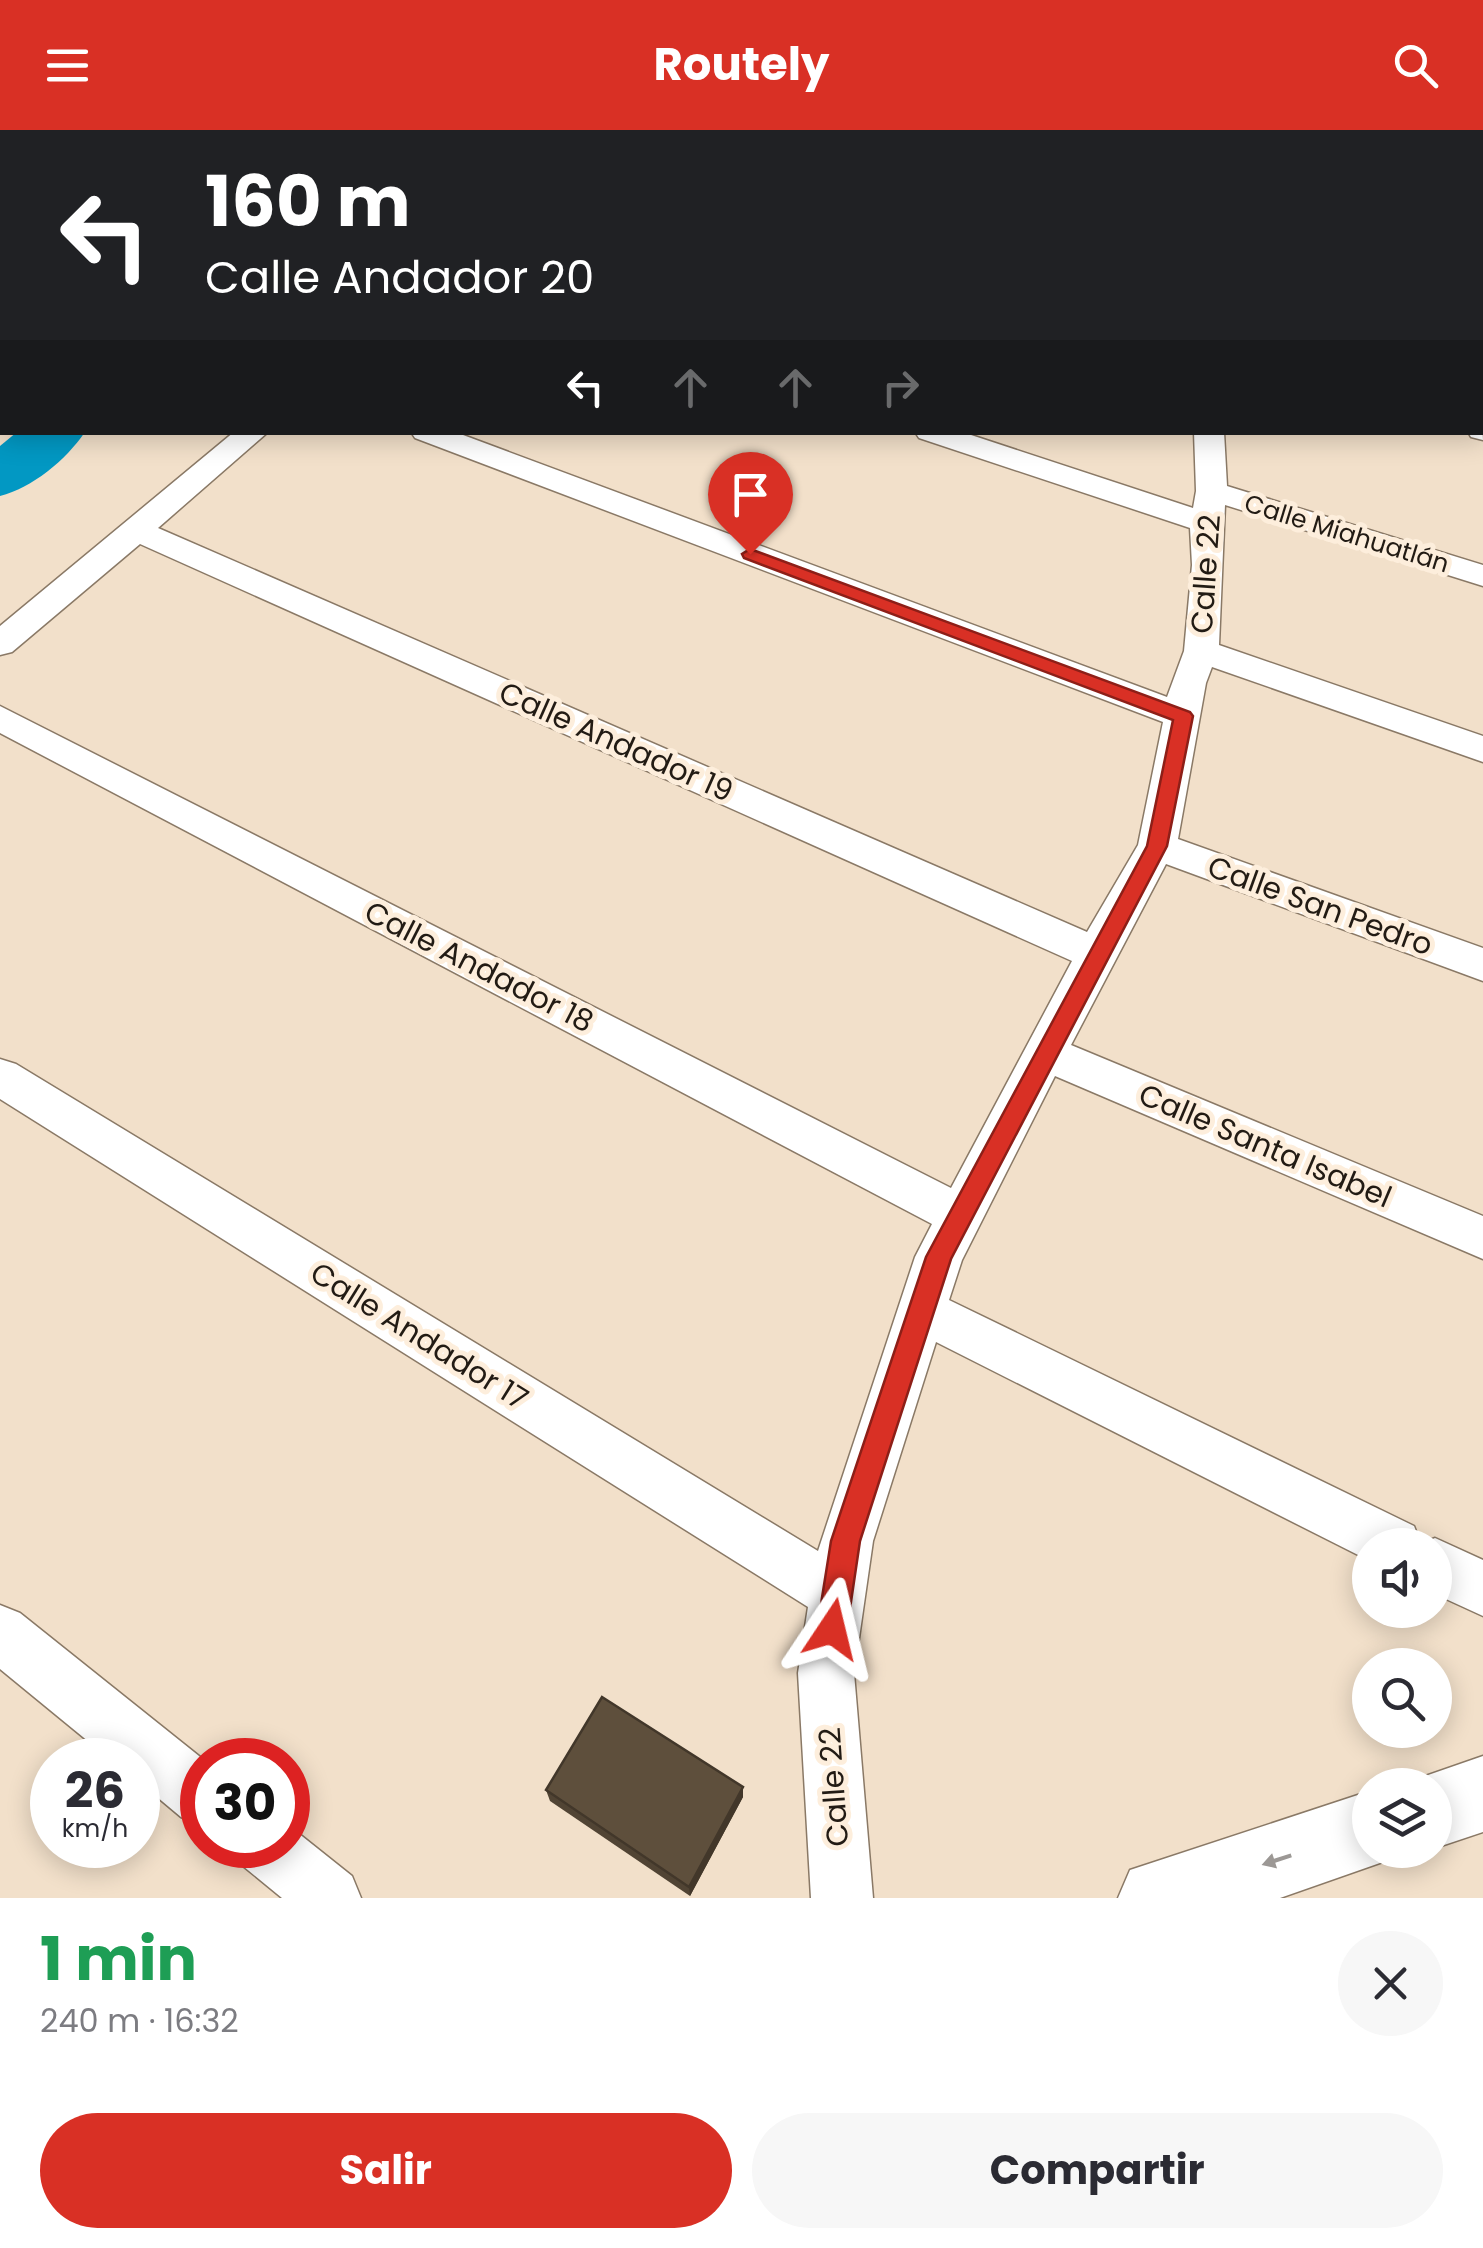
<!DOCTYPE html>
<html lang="es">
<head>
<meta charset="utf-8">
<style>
  body { margin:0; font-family:Poppins,sans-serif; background:#f7f7f7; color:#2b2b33; height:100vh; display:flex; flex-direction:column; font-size:38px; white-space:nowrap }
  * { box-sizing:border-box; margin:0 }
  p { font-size:32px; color:#7c7c81 }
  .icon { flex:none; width:55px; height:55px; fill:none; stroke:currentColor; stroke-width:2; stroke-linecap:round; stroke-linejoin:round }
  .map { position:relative; height:1768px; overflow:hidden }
  .details { display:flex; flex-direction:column; background:#fff; flex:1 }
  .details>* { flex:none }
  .top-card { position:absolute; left:0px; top:0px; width:1485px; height:305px; box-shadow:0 5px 25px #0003; background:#202124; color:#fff; overflow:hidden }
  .controls { position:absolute; left:1352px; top:1398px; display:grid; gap:20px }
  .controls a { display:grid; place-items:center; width:100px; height:100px; border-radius:50%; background:#fff; box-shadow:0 5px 25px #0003; font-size:50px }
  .speed { position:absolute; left:30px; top:1608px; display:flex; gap:20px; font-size:50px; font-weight:700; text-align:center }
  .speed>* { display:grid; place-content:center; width:130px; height:130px; border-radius:50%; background:#fff; box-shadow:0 5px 25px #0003; line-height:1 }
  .speed small { font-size:25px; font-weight:400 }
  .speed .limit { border:15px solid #d22; background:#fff; color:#111 }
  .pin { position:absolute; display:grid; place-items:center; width:85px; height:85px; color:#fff; margin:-102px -42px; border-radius:50% 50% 50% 0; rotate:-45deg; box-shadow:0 0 10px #0007 }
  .pin .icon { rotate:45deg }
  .me { position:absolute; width:110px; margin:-55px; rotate:10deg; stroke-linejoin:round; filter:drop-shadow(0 0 8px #0008) }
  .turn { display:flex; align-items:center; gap:35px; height:210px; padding:0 40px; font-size:45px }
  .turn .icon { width:130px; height:130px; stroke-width:2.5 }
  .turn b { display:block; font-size:70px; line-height:85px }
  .lanes { display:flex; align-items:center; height:95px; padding:0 40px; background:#0003; justify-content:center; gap:50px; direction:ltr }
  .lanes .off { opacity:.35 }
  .round { display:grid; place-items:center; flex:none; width:105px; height:105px; border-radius:52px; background:#f7f7f7 }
  .head { display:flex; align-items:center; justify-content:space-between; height:170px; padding:0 40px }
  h1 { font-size:60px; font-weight:700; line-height:75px; color:#1e9e55 }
  .action { display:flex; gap:20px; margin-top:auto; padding:20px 40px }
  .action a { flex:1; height:115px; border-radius:60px; background:#d93025; color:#fff; font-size:40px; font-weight:700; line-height:115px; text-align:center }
  .action a+a { background:#f7f7f7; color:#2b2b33 }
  header { display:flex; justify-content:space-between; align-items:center; height:130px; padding:0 40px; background:#d93025; color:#fff; font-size:45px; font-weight:700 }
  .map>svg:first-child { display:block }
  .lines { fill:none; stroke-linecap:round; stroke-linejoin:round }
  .river { fill:#0298c3; fill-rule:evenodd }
  .minor-casing { stroke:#8a7966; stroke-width:3 }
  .tertiary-casing { stroke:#8a7966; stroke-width:3 }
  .minor { fill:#fff; fill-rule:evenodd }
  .tertiary { fill:#fff; fill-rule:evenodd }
  .wall { fill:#514434 }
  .shaded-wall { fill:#42372a }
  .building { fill:#5e4f3c; stroke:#42372a; stroke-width:2.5 }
  .oneway { fill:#9c9895 }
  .route { fill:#d93025; stroke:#8d1f18; stroke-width:2.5 }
  .labels { text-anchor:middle; stroke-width:10; stroke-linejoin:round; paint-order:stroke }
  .far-street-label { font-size:25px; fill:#221b14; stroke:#fdeedc }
  .street-label { font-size:30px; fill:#221b14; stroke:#fdeedc }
</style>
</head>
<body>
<header><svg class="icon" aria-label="menu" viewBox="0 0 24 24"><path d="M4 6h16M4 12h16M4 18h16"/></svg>Routely<svg class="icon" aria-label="search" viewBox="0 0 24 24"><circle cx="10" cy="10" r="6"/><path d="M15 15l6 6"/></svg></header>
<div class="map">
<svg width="1483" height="1768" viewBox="0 0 1483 1768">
  <rect width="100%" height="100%" fill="#f2e0ca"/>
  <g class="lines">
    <path class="river" d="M17 302H85C66 330 32 358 0 366V316Z"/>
    <g class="minor-casing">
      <g id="minor">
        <polygon points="11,0 38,0 40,2 13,2"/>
        <polygon points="746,0 777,0 779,2 748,2"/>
        <polygon points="1111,0 1143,0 1145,2 1113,2"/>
        <polygon points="1157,0 1181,0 1182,2 1159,2"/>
        <rect x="1482" y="76" width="1" height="16"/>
        <polygon points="0,130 2,131 2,147 0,146"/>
        <rect x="1482" y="171" width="1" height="16"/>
        <polygon points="1482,292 1483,310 1471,307 1468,302 1482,302"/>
        <polygon points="234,302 268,302 158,398 1087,802 1138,715 1163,592 415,308 411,302 455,302 1167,567 1184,521 1192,435 1190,398 919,308 915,302 962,302 1193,378 1196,361 1194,302 1224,302 1227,356 1483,435 1483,456 1225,375 1219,515 1483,606 1483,632 1212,537 1206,553 1178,709 1483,818 1483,851 1166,734 1071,915 1483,1086 1483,1129 1055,946 962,1130 949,1170 1414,1396 1421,1414 1435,1408 1483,1430 1483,1486 1435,1464 1435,1415 1370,1415 1370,1431 936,1212 873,1411 854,1543 873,1768 811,1768 798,1543 808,1477 0,969 0,929 16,934 818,1421 915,1127 932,1094 0,603 0,576 951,1058 1072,831 140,414 12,522 0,525 0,496"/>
        <polygon points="0,1475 20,1483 204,1630 202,1695 181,1687 138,1651 138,1630 111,1630 0,1539"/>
        <polygon points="288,1695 352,1746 361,1768 282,1768 243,1736 234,1715 288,1715"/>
      </g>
    </g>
    <g class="tertiary-casing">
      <g id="tertiary">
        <polygon points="1483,1626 1483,1702 1435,1718 1435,1655 1406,1655 1408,1652"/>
        <polygon points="1370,1661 1370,1720 1401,1720 1397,1727 1280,1768 1118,1768 1130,1740"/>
      </g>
    </g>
    <use href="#minor" class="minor"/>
    <use href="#tertiary" class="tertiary"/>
  </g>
  <polygon class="wall" points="546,1660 743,1667 690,1766 550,1671"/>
  <polygon class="shaded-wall" points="743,1657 743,1667 690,1766 689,1757"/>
  <polygon class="building" points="602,1567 743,1657 689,1757 546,1660"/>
  <defs><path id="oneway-solid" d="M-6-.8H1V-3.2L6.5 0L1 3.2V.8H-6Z" transform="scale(2.5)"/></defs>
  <use class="oneway" href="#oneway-solid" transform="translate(1277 1730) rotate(162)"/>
  <polygon class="route" points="750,419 1190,582 1193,586 1167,716 951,1129 860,1411 847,1499 843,1509 832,1514 821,1509 817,1499 831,1411 926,1127 1147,716 1173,590 744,428 742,424"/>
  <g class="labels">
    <g class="far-street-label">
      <text transform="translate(1347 403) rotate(17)" y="9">Calle Miahuatlán</text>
    </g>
    <g class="street-label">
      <text transform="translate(1206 444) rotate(-86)" y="10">Calle 22</text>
      <text transform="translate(616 612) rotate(24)" y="10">Calle Andador 19</text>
      <text transform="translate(1320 776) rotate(20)" y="10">Calle San Pedro</text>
      <text transform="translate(479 837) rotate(27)" y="10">Calle Andador 18</text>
      <text transform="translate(1265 1016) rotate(23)" y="10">Calle Santa Isabel</text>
      <text transform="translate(419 1206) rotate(32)" y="10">Calle Andador 17</text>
      <text transform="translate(834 1657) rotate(-94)" y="10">Calle 22</text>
    </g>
  </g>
</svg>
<div class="controls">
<a><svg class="icon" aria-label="sound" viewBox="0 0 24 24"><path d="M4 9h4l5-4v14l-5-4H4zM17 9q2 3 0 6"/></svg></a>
<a><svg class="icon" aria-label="search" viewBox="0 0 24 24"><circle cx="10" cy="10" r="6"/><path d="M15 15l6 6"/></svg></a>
<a><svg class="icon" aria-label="layers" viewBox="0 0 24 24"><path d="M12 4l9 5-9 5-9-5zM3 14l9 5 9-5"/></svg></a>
</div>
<div class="speed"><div>26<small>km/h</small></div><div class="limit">30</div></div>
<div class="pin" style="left:750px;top:424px;background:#d93025"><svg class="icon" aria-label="arrive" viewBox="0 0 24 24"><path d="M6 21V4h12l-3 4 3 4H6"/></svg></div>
<svg class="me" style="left:832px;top:1499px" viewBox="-20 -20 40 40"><path d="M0-17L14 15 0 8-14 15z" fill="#d93025" stroke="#fff" stroke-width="4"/></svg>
<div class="top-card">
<div class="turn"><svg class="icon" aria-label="left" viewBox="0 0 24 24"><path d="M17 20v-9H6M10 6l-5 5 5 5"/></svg><div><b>160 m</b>Calle Andador 20</div></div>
<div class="lanes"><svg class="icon" aria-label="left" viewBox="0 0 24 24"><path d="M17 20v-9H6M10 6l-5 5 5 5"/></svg><svg class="icon off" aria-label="ahead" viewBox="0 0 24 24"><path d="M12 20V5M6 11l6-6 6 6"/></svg><svg class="icon off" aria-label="ahead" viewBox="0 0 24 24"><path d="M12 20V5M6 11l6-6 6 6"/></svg><svg class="icon off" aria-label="right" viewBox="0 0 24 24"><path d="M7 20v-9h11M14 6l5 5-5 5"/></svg></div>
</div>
</div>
<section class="details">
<div class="head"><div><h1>1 min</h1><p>240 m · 16:32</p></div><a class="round"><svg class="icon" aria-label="close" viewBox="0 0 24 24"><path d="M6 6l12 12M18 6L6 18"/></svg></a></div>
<div class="action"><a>Salir</a><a>Compartir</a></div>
</section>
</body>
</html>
